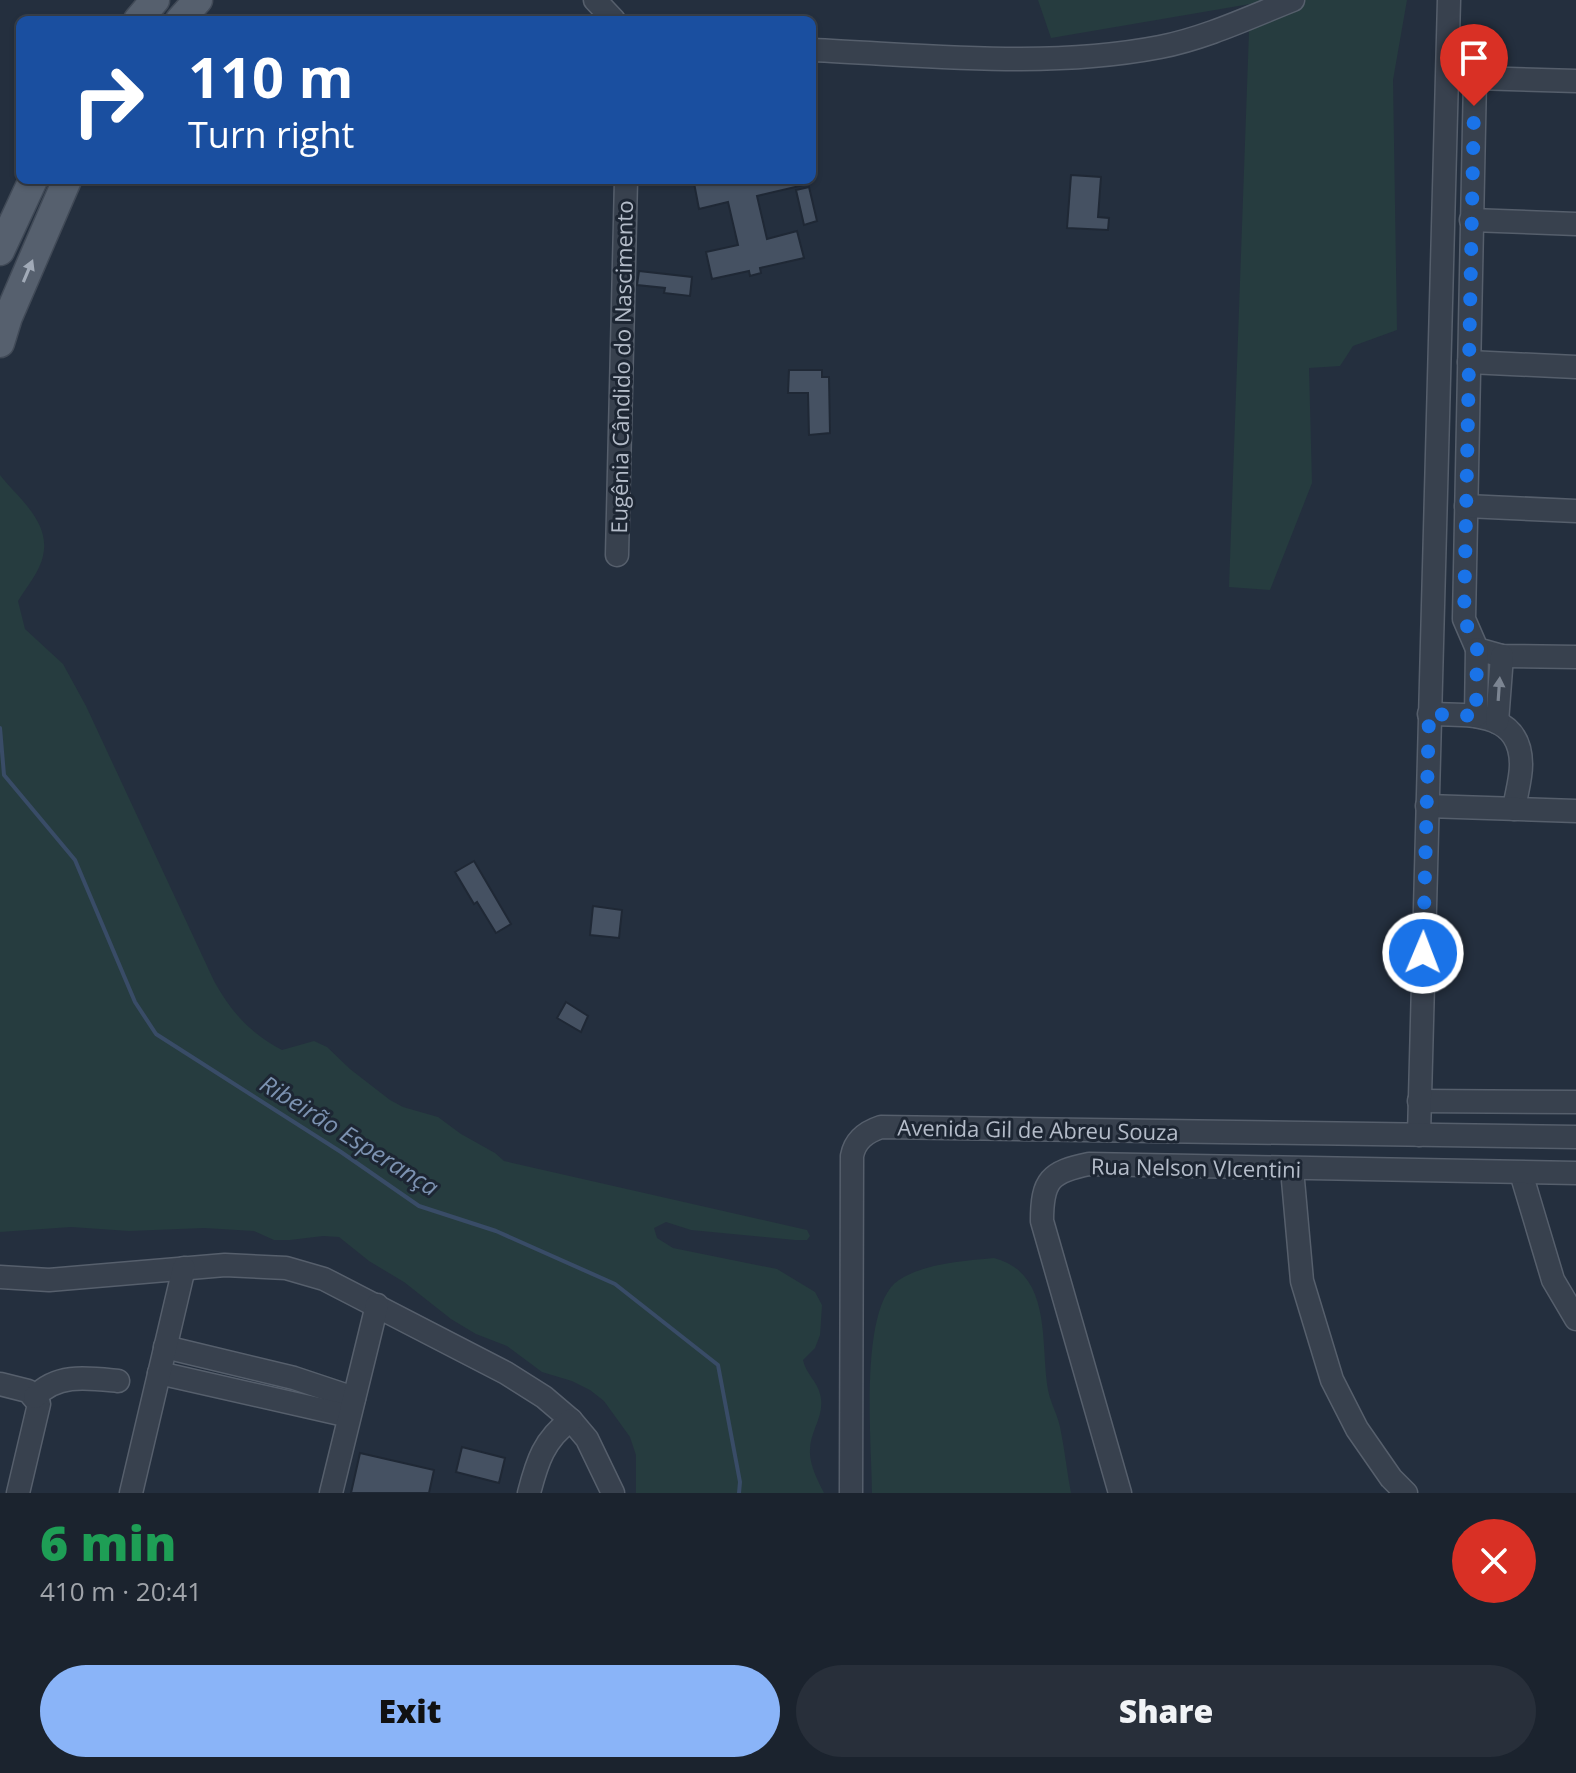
<!DOCTYPE html>
<html lang="en">
<head>
<meta charset="utf-8">
<style>
  body { margin:0; font-family:"Open Sans",sans-serif; background:#282f3a; color:#f1f3f6; height:100vh; display:flex; flex-direction:column; font-size:30px; white-space:nowrap }
  * { box-sizing:border-box; margin:0 }
  p { font-size:26px; color:#a0a4aa }
  .icon { flex:none; width:44px; height:44px; fill:none; stroke:currentColor; stroke-width:2; stroke-linecap:round; stroke-linejoin:round }
  .map { position:relative; height:1493px; overflow:hidden }
  .side { display:flex; flex-direction:column; background:#1b232e; flex:1 }
  .side>* { flex:none }
  .banner { position:absolute; left:16px; top:16px; width:800px; height:168px; border-radius:12px; box-shadow:0 2px 6px #0004,0 0 0 2px #39404a; background:#1a4fa0; color:#fff; overflow:hidden }
  .pin { position:absolute; display:grid; place-items:center; width:68px; height:68px; color:#fff; margin:-82px -34px; border-radius:50% 50% 50% 0; rotate:-45deg; box-shadow:0 0 8px #0007 }
  .pin .icon { rotate:45deg }
  .me { position:absolute; width:88px; margin:-44px; rotate:1deg; stroke-linejoin:round; filter:drop-shadow(0 0 6px #0008) }
  .turn { display:flex; align-items:center; gap:28px; height:168px; padding:0 40px; font-size:36px }
  .turn .icon { width:104px; height:104px; stroke-width:2.5 }
  .turn b { display:block; font-size:56px; line-height:68px }
  .round { display:grid; place-items:center; flex:none; width:84px; height:84px; border-radius:42px; background:#282f3a }
  .head { display:flex; align-items:center; justify-content:space-between; height:136px; padding:0 40px }
  h1 { font-size:48px; font-weight:800; line-height:60px; color:#1e9e55 }
  .button { display:flex; gap:16px; margin-top:auto; padding:16px 40px }
  .button a { flex:1; height:92px; border-radius:48px; background:#8ab4f8; color:#111; font-size:32px; font-weight:800; line-height:92px; text-align:center }
  .button a+a { background:#282f3a; color:#f1f3f6 }
  .map>svg:first-child { display:block }
  .green { fill:#263c3f }
  .lines { fill:none; stroke-linecap:round; stroke-linejoin:round }
  .stream { stroke:#394c67; stroke-width:4 }
  .building { fill:#455162; stroke:#1f2835; stroke-width:2 }
  .minor-casing { stroke:#565f6c; stroke-width:25 }
  .major-casing { stroke:#414a57; stroke-width:31 }
  .minor { stroke:#38414e; stroke-width:22 }
  .major { stroke:#56606e; stroke-width:28 }
  .oneway { fill:#a1aab7 }
  .oneway2 { fill:#7c8592 }
  .route { stroke:#1a73e8; stroke-width:14; stroke-dasharray:0 25.2 }
  .labels { text-anchor:middle; stroke-width:6; stroke-linejoin:round; paint-order:stroke }
  .street-label { font-size:22px; fill:#b4bcc9; stroke:#1d2633 }
  .water-label { font-size:24px; font-style:italic; fill:#7c92b1; stroke:#1d2633 }
</style>
</head>
<body>
<div class="map">
<svg width="1576" height="1493" viewBox="0 0 1576 1493">
  <rect width="100%" height="100%" fill="#242f3e"/>
  <g class="green">
    <polygon points="1038,0 1407,0 1393,80 1397,330 1353,346 1340,366 1309,368 1312,483 1270,590 1229,587 1250,4 1051,38"/>
    <path d="M0 475C18 498 51 522 43 556 40 571 26 588 18 601L25 629 63 664 86 706 214 981C231 1012 250 1033 282 1050L314 1041 327 1047 350 1069 390 1100 403 1107 438 1117 461 1134 495 1153 504 1161 807 1230 810 1236 807 1240H795L691 1230 666 1222 654 1228 657 1238 673 1248 777 1269 815 1292 822 1305 820 1335 815 1348 803 1360C806 1374 817 1381 820 1394 826 1415 810 1430 810 1450 809 1464 818 1481 824 1493H636V1455L630 1437 604 1401 590 1390 572 1381 542 1372 507 1346 476 1334 451 1319 404 1282 369 1261 339 1237 323 1236 290 1240H274L254 1231 204 1228 129 1231 71 1227 0 1232Z"/>
    <path d="M994 1258C1053 1273 1040 1344 1048 1390 1051 1405 1059 1417 1061 1432 1065 1452 1067 1473 1071 1493H872C872 1447 858 1306 899 1280 925 1263 964 1261 994 1258Z"/>
  </g>
  <g class="lines">
    <polyline class="stream" points="0,728 4,775 75,860 135,1002 156,1034 341,1152 419,1206 496,1231 615,1284 718,1365 740,1482 739,1493"/>
  </g>
  <g class="building">
    <polygon points="1071,175 1101,177 1098,217 1109,218 1108,230 1067,228"/>
    <polygon points="705,180 804,180 804,185 757,196 767,239 797,231 804,258 760,268 761,273 750,276 749,271 712,279 706,252 738,245 728,202 699,209 694,183"/>
    <polygon points="809,187 817,221 804,225 796,190"/>
    <polygon points="639,271 692,277 690,296 664,293 665,288 637,285"/>
    <polygon points="789,370 822,370 822,377 829,377 830,433 809,435 808,393 788,393"/>
    <polygon points="474,861 511,924 496,933 477,902 474,904 455,872"/>
    <polygon points="593,906 622,910 619,938 590,935"/>
    <polygon points="566,1002 588,1016 581,1032 557,1018"/>
    <polygon points="462,1447 505,1458 499,1483 456,1472"/>
    <polygon points="360,1453 434,1470 429,1493 351,1493"/>
  </g>
  <g class="lines">
    <g class="minor-casing">
      <g id="minor">
        <polyline points="595,0 614,20"/>
        <path d="M812 50C927 55 1046 69 1160 47 1206 38 1250 17 1293 0"/>
        <polyline points="1576,81 1475,78 1464,619 1477,649 1502,656 1576,657"/>
        <polyline points="1471,220 1576,224"/>
        <polyline points="1469,362 1576,367"/>
        <polyline points="1466,506 1576,511"/>
        <polyline points="617,555 626,180"/>
        <path d="M1429 714C1467 715 1521 710 1521 765 1521 779 1516 795 1514 809"/>
        <polyline points="1476,716 1477,649"/>
        <polyline points="1497,722 1502,656"/>
        <polyline points="1427,806 1576,811"/>
        <polyline points="1419,1101 1576,1102"/>
        <polyline points="1419,1135 1449,0"/>
        <polyline points="1292,1169 1302,1281 1332,1380 1357,1429 1391,1478 1406,1493"/>
        <polyline points="1521,1173 1553,1280 1576,1319"/>
        <polyline points="0,1277 49,1280 225,1265 286,1268 324,1279 506,1373 544,1397 571,1420 587,1439 613,1493"/>
        <polyline points="165,1347 294,1378 354,1398"/>
        <polyline points="159,1373 349,1416"/>
        <polyline points="0,1384 28,1391 39,1404 18,1493"/>
        <path d="M35 1397C57 1373 88 1378 118 1381"/>
        <polyline points="131,1493 184,1268"/>
        <polyline points="331,1493 377,1305"/>
        <path d="M529 1493C537 1462 544 1439 571 1420"/>
        <path d="M851 1493 852 1156C855 1140 866 1132 881 1127L1576 1137"/>
        <path d="M1120 1493 1042 1221C1042 1180 1050 1172 1089 1164L1576 1173"/>
      </g>
    </g>
    <g class="major-casing">
      <g id="major">
        <polyline points="138,20 155,0"/>
        <polyline points="180,20 198,0"/>
        <polyline points="0,251 33,180"/>
        <polyline points="0,343 8,317 67,180"/>
      </g>
    </g>
    <use href="#minor" class="minor"/>
    <use href="#major" class="major"/>
  </g>
  <defs><path id="oneway-solid" d="M-6-.8H1V-3.2L6.5 0L1 3.2V.8H-6Z" transform="scale(2)"/></defs>
  <use class="oneway" href="#oneway-solid" transform="translate(28 271) rotate(-67)"/>
  <use class="oneway2" href="#oneway-solid" transform="translate(1499 689) rotate(-86)"/>
  <g class="lines">
    <polyline class="route" points="1423,953 1429,714 1476,716 1477,649 1464,619 1474,106"/>
  </g>
  <g class="labels">
    <g class="street-label">
      <text transform="translate(622 367) rotate(-89)" y="8">Eugênia Cândido do Nascimento</text>
      <text transform="translate(1038 1130) rotate(1)" y="8">Avenida Gil de Abreu Souza</text>
      <text transform="translate(1196 1168) rotate(1)" y="8">Rua Nelson VIcentini</text>
    </g>
    <g class="water-label">
      <text transform="translate(349 1136) rotate(32)" y="8">Ribeirão Esperança</text>
    </g>
  </g>
</svg>
<div class="pin" style="left:1474px;top:106px;background:#d93025"><svg class="icon" aria-label="arrive" viewBox="0 0 24 24"><path d="M6 21V4h12l-3 4 3 4H6"/></svg></div>
<svg class="me" style="left:1423px;top:953px" viewBox="-20 -20 40 40"><circle r="17" fill="#1a73e8" stroke="#fff" stroke-width="3"/><path d="M0-11L8 9 0 5-8 9z" fill="#fff"/></svg>
<div class="banner">
<div class="turn"><svg class="icon" aria-label="right" viewBox="0 0 24 24"><path d="M7 20v-9h11M14 6l5 5-5 5"/></svg><div><b>110 m</b>Turn right</div></div>
</div>
</div>
<section class="side">
<div class="head"><div><h1>6 min</h1><p>410 m · 20:41</p></div><a class="round" style="background:#d93025;color:#fff"><svg class="icon" aria-label="close" viewBox="0 0 24 24"><path d="M6 6l12 12M18 6L6 18"/></svg></a></div>
<div class="button"><a>Exit</a><a>Share</a></div>
</section>
</body>
</html>
